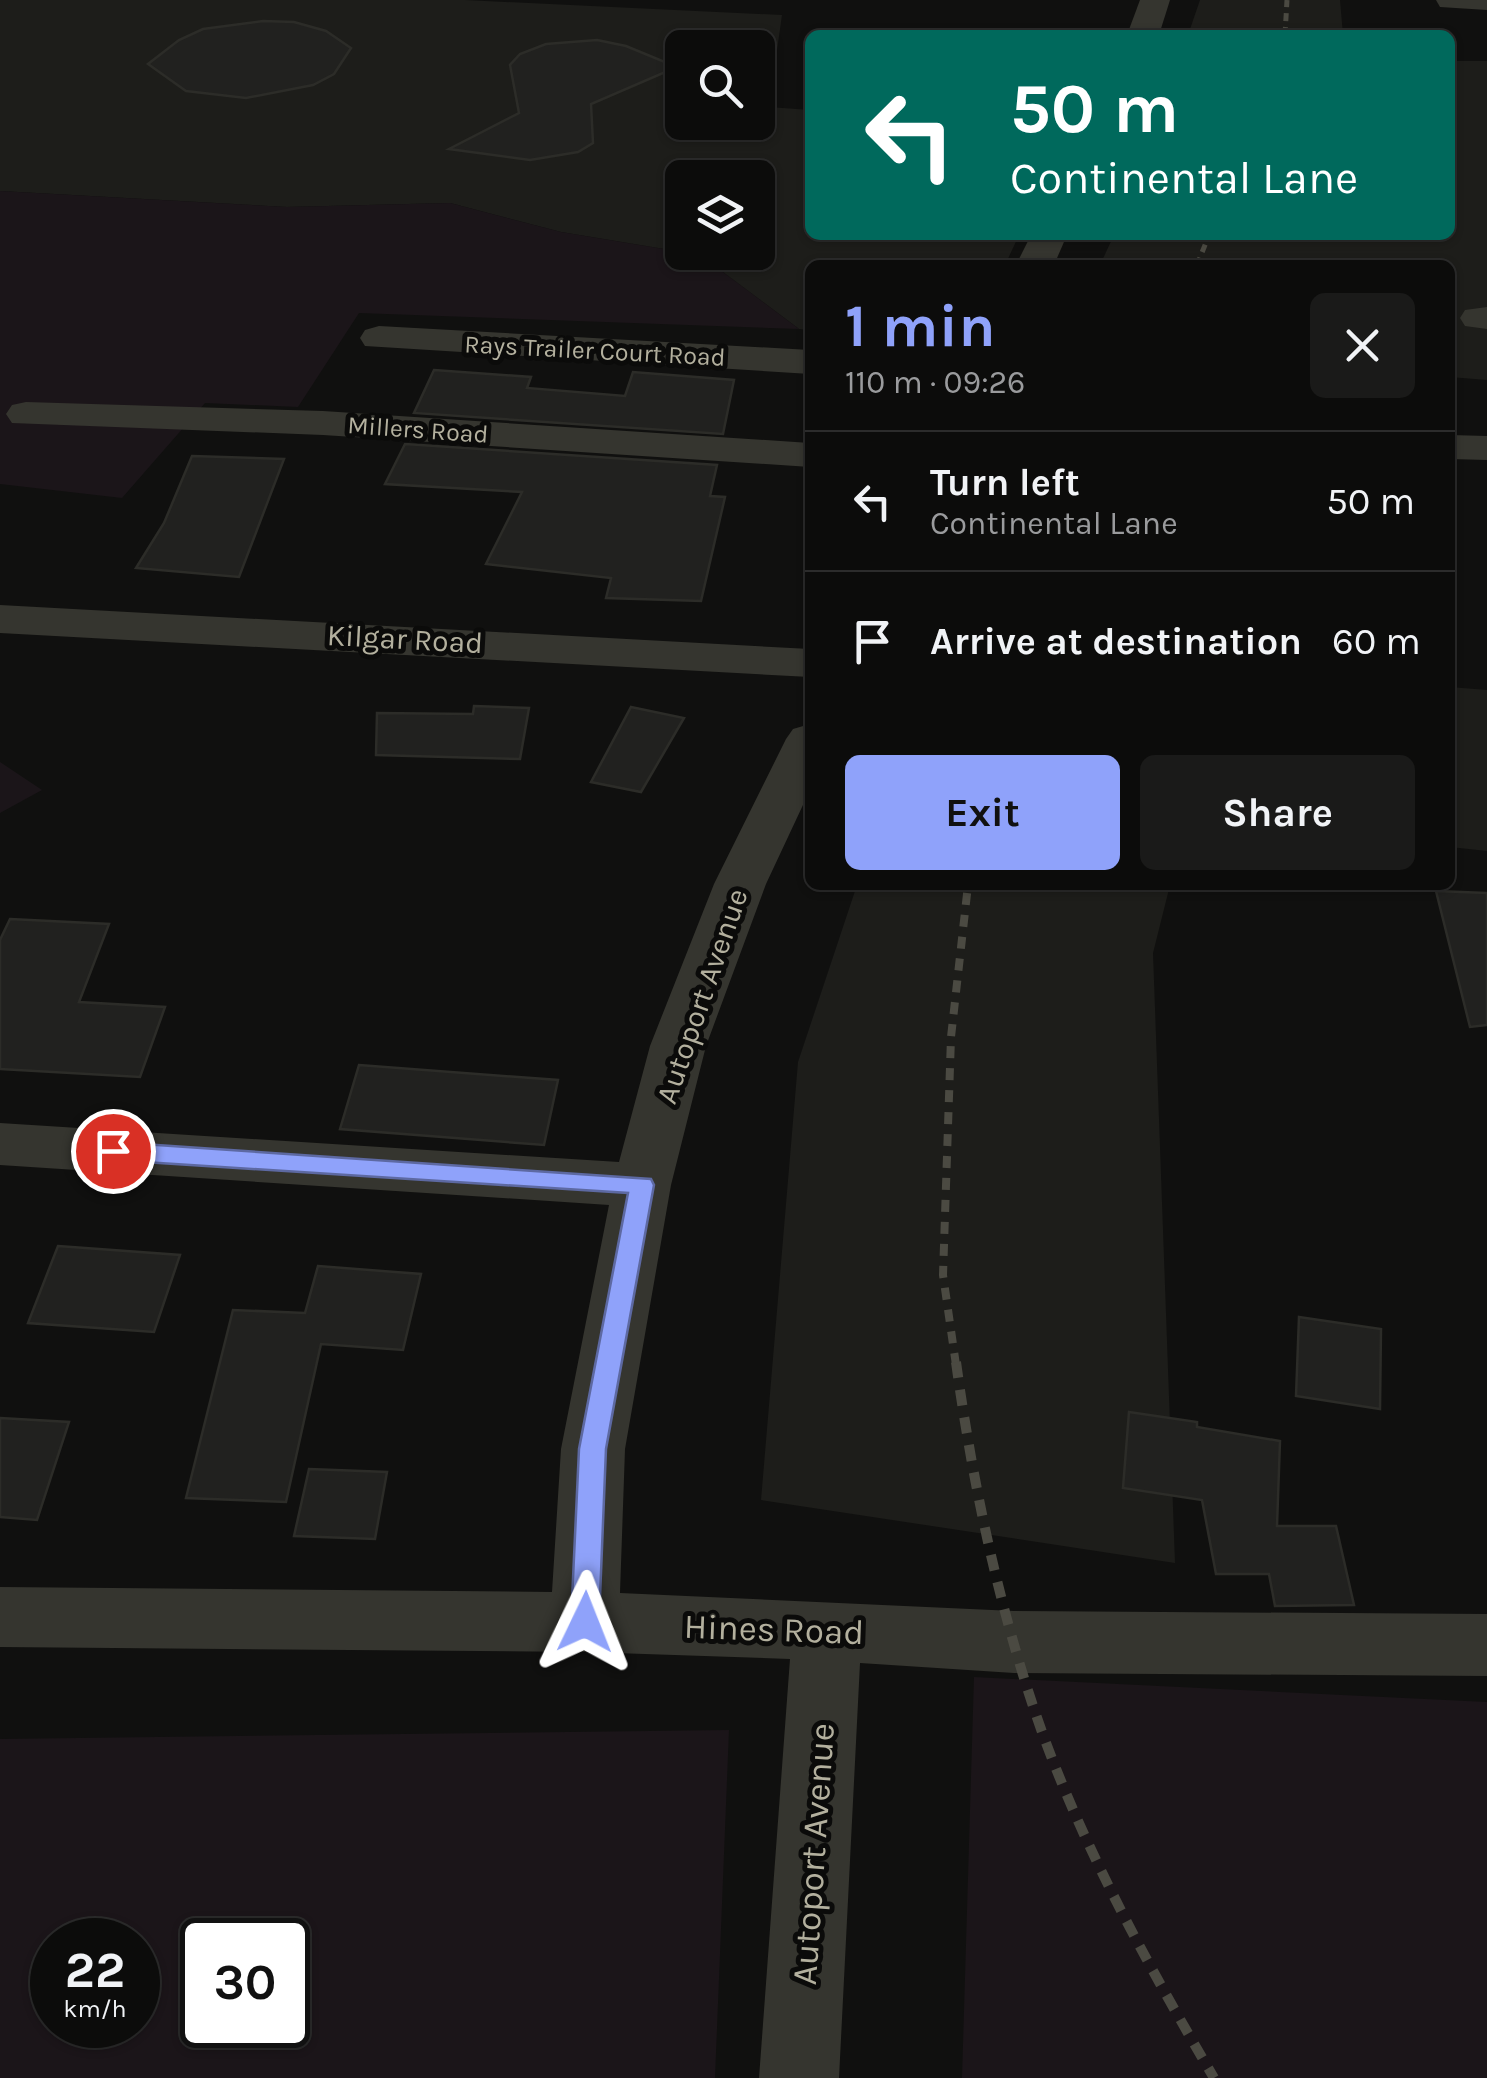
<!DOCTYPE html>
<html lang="en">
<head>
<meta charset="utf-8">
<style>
  body { margin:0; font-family:Karla,sans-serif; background:#1a1a19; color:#f1f3f6; height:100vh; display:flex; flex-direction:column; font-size:38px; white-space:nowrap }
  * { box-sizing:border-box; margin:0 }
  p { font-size:32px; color:#9a9b9d }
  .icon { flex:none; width:55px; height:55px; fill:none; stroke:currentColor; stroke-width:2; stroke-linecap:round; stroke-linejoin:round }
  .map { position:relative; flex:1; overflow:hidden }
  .drawer { position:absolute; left:805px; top:260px; width:650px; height:630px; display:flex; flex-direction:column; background:#0c0c0b; border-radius:15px; box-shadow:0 2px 8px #0004,0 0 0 2px #2c2c2c }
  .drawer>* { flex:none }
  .hud { position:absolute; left:805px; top:30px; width:650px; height:210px; border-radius:15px; box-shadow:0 2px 8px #0004,0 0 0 2px #2c2c2c; background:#00695c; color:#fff; overflow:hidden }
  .buttons { position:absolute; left:665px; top:30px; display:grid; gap:20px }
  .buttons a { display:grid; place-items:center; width:110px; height:110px; border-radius:15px; background:#0c0c0b; box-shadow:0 2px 8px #0004,0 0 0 2px #2c2c2c; font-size:50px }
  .speed { position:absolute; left:30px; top:1918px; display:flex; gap:20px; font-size:50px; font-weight:700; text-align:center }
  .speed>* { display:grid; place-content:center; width:130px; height:130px; border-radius:50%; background:#0c0c0b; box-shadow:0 2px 8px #0004,0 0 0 2px #2c2c2c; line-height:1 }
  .speed small { font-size:25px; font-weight:400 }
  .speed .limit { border:5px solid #111; border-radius:15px; background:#fff; color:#111 }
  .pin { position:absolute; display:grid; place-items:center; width:85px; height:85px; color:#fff; margin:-42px; border:5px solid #fff; border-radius:50%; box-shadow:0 2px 10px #0007 }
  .me { position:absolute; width:110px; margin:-55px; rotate:2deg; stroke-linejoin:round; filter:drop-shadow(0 0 8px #0008) }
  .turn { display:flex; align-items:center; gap:35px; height:210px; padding:0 40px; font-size:45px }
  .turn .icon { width:130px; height:130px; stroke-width:2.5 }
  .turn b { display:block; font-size:70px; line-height:85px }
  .round { display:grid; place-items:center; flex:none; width:105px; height:105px; border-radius:15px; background:#1a1a19 }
  .overview { display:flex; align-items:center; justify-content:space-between; height:170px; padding:0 40px }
  h1 { font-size:60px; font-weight:700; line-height:75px; color:#8fa2fa }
  .cta { display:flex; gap:20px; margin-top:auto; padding:20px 40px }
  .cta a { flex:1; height:115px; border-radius:15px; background:#8fa2fa; color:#111; font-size:40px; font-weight:700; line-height:115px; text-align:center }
  .cta a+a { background:#1a1a19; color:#f1f3f6 }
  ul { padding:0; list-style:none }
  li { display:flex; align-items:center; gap:30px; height:140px; padding:0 40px; border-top:2px solid #2c2c2c }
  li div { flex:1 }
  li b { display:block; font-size:38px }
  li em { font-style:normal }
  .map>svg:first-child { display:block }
  .built { fill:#1d1d1a; fill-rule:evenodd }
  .green { fill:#1b1519; fill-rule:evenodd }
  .building { fill:#21211f; stroke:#2c2c28; stroke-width:2.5 }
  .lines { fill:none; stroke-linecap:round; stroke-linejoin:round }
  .minor { fill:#35352f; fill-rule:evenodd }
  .rail-far2 { stroke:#4b4a42; stroke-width:5; stroke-dasharray:8 6; stroke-linecap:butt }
  .rail-far1 { stroke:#4b4a42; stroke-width:8; stroke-dasharray:12 10; stroke-linecap:butt }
  .rail { stroke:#4b4a42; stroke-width:10; stroke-dasharray:16 12; stroke-linecap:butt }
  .route { fill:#8fa2fa; stroke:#5d69a2; stroke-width:2.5 }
  .labels { text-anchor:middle; stroke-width:10; stroke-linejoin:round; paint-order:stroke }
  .far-street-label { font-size:25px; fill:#b3b09e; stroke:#0b0b0a }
  .street-label { font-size:30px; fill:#b3b09e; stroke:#0b0b0a }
  .near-street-label { font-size:35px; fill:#b3b09e; stroke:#0b0b0a }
</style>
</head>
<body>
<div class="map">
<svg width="1487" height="2078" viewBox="0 0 1487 2078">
  <rect width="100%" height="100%" fill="#10100f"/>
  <g class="built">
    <path d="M0 0H465L782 15 769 107 810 110V235H1019L1005 265H810V330L799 329 700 255 684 253 758 252V178H682V252L561 232 450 203 287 207 0 191ZM682 48H758V122H682Z"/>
    <polygon points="1200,0 1340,0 1343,35 1188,35"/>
    <polygon points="1450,61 1487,61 1487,380 1450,377 1450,265 1100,265 1114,235 1450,235"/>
    <polygon points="1450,687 1487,690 1487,851 1450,847"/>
    <polygon points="857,885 1170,885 1153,953 1175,1563 761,1500 798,1062"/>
  </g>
  <g class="green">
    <polygon points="0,191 287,207 450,203 561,232 700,255 799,329 359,313 298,407 205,403 122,498 0,484"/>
    <polygon points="0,762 42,790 0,813"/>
    <polygon points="974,1677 1487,1702 1487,2078 962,2078"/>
    <path d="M729 1730 715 2078H0V1739ZM52 1940H138V2025H52ZM202 1940H288V2025H202Z"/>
  </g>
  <g class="building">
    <polygon points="263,21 294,22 326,31 351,48 334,74 313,85 246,98 186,91 148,64 179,40 203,29"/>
    <polygon points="597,40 626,46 677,67 591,104 593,143 578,152 530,160 449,149 519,113 510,65 520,54 546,44"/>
    <polygon points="434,370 531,377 527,388 625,396 633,372 734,380 723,434 414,413"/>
    <polygon points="405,444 717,465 710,496 725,497 701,601 606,598 611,578 486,564 522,492 385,484"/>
    <polygon points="192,456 284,459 239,577 136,568 164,523"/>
    <polygon points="474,706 529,708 520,759 376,755 377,713 473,714"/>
    <polygon points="631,707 684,718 641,792 591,782"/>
    <polygon points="1436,891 1487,893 1487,1025 1470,1027"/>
    <polygon points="10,919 109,924 79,1002 165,1007 140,1077 0,1069 0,940"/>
    <polygon points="359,1065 558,1080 544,1145 340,1129"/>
    <polygon points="58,1246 180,1255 154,1332 28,1323"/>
    <polygon points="318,1266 421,1274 403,1350 321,1344 286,1502 186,1498 233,1310 305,1313"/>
    <polygon points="1299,1317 1381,1329 1380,1409 1296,1396"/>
    <polygon points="1129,1412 1197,1422 1197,1427 1280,1441 1277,1526 1336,1526 1354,1605 1275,1606 1269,1574 1216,1574 1202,1500 1123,1488"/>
    <polygon points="0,1418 69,1422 37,1520 0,1517"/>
    <polygon points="309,1469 387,1472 375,1539 294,1536"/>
  </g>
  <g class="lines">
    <g class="minor">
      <polygon points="1140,0 1170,0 1159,35 1127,35"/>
      <polygon points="1436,0 1487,0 1487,10 1440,7"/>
      <polygon points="1031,235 1067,235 1054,265 1016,265"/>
      <polygon points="1487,307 1487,329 1465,326 1460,318 1465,310"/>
      <polygon points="379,326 810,350 810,374 365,346 360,338 365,330"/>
      <polygon points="26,402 323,411 810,443 810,467 323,435 12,423 6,414 12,405"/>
      <polygon points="1450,435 1487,436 1487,460 1450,459"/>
      <polygon points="0,605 810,649 810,677 0,633"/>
      <polygon points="810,724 810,790 766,884 706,1046 671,1185 625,1449 620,1593 1014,1611 1487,1614 1487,1676 1014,1673 860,1663 839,2078 759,2078 790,1659 585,1652 0,1647 0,1587 552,1592 561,1449 609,1205 0,1165 0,1123 619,1162 650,1046 714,884 786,739 793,729"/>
    </g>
    <g class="rail-far2">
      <polyline points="1285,35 1287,0"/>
      <polyline points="1197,265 1209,235"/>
    </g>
    <polyline class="rail-far1" points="956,1365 943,1275 951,1037 968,885"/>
    <path class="rail" d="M956 1362C973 1486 1000 1614 1042 1732 1086 1853 1149 1967 1214 2078"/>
  </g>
  <polygon class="route" points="113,1142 651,1179 654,1185 606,1449 599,1622 595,1631 585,1634 575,1631 571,1622 579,1449 628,1193 113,1160 101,1151"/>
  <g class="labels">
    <g class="far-street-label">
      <text transform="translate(595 350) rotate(3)" y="9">Rays Trailer Court Road</text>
      <text transform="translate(418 429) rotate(4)" y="9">Millers Road</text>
    </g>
    <g class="street-label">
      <text transform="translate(405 639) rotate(3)" y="10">Kilgar Road</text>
      <text transform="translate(702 996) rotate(-71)" y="10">Autoport Avenue</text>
    </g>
    <g class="near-street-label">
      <text transform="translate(774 1629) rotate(2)" y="12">Hines Road</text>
      <text transform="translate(813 1854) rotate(-86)" y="12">Autoport Avenue</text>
    </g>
  </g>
</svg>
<div class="buttons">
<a><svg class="icon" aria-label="search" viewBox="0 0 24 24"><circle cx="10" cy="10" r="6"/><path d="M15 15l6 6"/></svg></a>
<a><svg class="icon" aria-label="layers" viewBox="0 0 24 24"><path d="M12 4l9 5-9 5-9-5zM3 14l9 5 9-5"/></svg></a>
</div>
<div class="speed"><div>22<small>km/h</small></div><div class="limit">30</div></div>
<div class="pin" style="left:113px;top:1151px;background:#d93025"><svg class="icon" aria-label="arrive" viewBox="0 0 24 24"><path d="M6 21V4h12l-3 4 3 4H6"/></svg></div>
<svg class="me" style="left:585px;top:1622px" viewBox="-20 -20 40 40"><path d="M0-17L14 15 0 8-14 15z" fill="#8fa2fa" stroke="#fff" stroke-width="4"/></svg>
<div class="hud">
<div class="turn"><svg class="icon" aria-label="left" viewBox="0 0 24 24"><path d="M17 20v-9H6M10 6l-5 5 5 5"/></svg><div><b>50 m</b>Continental Lane</div></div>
</div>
<section class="drawer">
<div class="overview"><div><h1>1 min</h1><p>110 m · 09:26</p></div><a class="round"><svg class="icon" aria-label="close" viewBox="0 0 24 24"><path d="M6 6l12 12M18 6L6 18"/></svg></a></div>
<ul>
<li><svg class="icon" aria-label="left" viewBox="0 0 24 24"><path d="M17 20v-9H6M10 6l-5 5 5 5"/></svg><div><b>Turn left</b><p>Continental Lane</p></div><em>50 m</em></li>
<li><svg class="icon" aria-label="arrive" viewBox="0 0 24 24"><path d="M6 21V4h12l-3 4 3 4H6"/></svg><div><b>Arrive at destination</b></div><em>60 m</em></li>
</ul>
<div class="cta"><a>Exit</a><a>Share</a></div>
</section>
</div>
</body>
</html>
